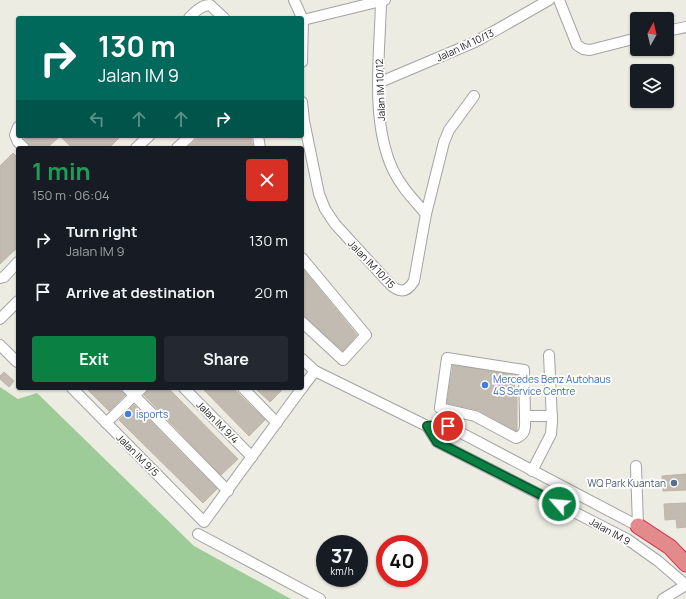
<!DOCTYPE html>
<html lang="en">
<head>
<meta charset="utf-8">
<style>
  body { margin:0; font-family:Manrope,sans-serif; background:#242831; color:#f1f3f6; height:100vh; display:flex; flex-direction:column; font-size:15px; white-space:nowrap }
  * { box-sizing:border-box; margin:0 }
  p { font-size:13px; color:#9ea1a6 }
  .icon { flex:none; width:22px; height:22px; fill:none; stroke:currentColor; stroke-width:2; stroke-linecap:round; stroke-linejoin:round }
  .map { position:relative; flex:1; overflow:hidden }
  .panel { position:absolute; left:16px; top:146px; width:288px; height:244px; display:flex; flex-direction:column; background:#171b24; border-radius:4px; box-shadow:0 1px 3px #0004 }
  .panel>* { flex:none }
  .guide { position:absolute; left:16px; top:16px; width:288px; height:122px; border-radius:4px; box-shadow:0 1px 3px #0004; background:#00695c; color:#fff; overflow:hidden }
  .needle { width:26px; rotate:8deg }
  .tools { position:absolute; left:630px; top:12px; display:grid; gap:8px }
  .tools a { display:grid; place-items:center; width:44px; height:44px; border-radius:4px; background:#171b24; box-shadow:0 1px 3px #0004; font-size:20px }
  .speed { position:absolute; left:316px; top:535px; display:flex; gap:8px; font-size:20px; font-weight:700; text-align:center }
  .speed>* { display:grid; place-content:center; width:52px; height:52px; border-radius:50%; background:#171b24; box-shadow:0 1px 3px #0004; line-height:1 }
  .speed small { font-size:10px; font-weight:400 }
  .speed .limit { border:6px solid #d22; background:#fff; color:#111 }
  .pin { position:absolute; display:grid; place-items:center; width:34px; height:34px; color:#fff; margin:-17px; border:2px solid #fff; border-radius:50%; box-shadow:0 1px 4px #0007 }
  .me { position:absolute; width:44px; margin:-22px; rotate:297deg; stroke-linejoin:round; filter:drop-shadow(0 0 3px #0008) }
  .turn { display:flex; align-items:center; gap:14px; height:84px; padding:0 16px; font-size:18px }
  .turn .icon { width:52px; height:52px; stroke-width:2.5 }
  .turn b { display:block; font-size:28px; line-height:34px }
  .lanes { display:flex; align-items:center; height:38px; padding:0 16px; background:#0003; justify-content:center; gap:20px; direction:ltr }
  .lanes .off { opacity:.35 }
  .round { display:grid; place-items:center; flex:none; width:42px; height:42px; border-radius:4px; background:#242831 }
  .overview { display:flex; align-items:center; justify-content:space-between; height:68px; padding:0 16px }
  h1 { font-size:24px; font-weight:700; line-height:30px; color:#1e9e55 }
  .cta { display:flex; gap:8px; margin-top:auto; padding:8px 16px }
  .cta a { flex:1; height:46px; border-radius:4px; background:#0b8043; color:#fff; font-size:16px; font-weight:700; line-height:46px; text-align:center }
  .cta a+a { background:#242831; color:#f1f3f6 }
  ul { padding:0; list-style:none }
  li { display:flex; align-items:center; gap:12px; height:52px; padding:0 16px }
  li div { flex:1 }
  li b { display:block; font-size:15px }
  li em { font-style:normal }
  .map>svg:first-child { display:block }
  .forest { fill:#9ecc98 }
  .building { fill:#c2bbb2; stroke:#bfb5a5 }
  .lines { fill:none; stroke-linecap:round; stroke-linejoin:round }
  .minor-casing { stroke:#a3a3a3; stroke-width:12 }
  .highway-casing { stroke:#d22944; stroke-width:17 }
  .minor { stroke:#fff; stroke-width:10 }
  .highway { stroke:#e38b8c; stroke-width:15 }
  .route-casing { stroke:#07532c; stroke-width:10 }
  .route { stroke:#0b8043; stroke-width:7 }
  .shop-dot { fill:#3f7fe0; stroke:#fff; stroke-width:1.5 }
  .service-dot { fill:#5c6f8a; stroke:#fff; stroke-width:1.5 }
  .labels { text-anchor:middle; stroke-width:3.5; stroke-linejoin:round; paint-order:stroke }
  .street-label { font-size:10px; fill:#1c1c1c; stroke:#fff }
  .shop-label { font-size:10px; fill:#366cbe; stroke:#fff; text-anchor:start }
  .service-label { font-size:10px; fill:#4e5e75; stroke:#fff; text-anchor:end }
</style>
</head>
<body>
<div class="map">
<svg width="686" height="599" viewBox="0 0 686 599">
  <rect width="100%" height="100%" fill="#edece2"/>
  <polygon class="forest" points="0,387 18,399 37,393 194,546 291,599 0,599"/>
  <g class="building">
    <polygon points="22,136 60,136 47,148 30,148 29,144"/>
    <polygon points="60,136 121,136 109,148 72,148"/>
    <polygon points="200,136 251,136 253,148 187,148"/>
    <polygon points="13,153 18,158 18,247 0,264 0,166"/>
    <polygon points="302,268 357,335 343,351 302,315"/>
    <polygon points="453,365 516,375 514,387 517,389 517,430 516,431 478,410 447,403"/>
    <polygon points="4,372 14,381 9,387 0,379 0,376"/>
    <polygon points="86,388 118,388 125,395 109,411"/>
    <polygon points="149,388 168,388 238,459 221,475 144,395"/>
    <polygon points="202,388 233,388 265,420 249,436"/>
    <polygon points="255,388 284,388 270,402"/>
    <polygon points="134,405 217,489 203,503 119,420"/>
    <polygon points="686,474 686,490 663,491 662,476"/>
    <polygon points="686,503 686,527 677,528 676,519 665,520 664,504"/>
  </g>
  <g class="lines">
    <g class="minor-casing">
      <g id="minor">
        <polyline points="294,0 303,20 302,62"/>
        <polyline points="559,0 577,45 583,49 590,50 637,38"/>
        <path d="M381 1C380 54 370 121 393 170 401 187 414 200 426 214"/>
        <path d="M189 18C195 12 201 5 210 5L224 18"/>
        <polyline points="303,20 385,0"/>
        <polyline points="667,31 686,27"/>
        <polyline points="378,83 475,42 549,0"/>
        <path d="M302 102 304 121 319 194 325 209 335 224 388 282C398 293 406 294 414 281L426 214 444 142 449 130 474 96"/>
        <polyline points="18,127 15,135 18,142 24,148"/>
        <polyline points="258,136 260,148"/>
        <polyline points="136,148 149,136"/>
        <polyline points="177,148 190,136"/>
        <polyline points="302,258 366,335 343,360 302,322"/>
        <polyline points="0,278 4,277 18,262"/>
        <polyline points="0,319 18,301"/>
        <polyline points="0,345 17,362"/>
        <polyline points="302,359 315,371 427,426 448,426 638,526 636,466"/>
        <polyline points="72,388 204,522 302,388"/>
        <polyline points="127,388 228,491"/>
        <polyline points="184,388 252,457"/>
        <polyline points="243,388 277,423"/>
        <polyline points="302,388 315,371"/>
        <path d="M525 416 524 370 447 358 440 408 475 416 516 438C527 434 525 426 525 416H552"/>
        <polyline points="106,423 142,388"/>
        <polyline points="427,426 437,442 627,539 658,561 686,585 663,599"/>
        <polyline points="532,471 551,434 552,421 549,355"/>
        <polyline points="198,534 320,599"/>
      </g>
    </g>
    <g class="highway-casing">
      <polyline id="highway" points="638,526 670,547 686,564"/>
    </g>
    <use href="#minor" class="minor"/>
    <use href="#highway" class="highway"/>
  </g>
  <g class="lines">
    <g class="route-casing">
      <polyline id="route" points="448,426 427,426 437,442 559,504"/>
    </g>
    <use href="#route" class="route"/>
  </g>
  <g class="shop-dot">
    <circle cx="485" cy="385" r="4"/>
    <circle cx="128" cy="414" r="4"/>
  </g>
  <circle class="service-dot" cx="674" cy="483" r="4"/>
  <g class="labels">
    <g class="street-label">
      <text transform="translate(465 45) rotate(-25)" y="4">Jalan IM 10/13</text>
      <text transform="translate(380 90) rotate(-92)" y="4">Jalan IM 10/12</text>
      <text transform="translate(372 264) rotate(46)" y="4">Jalan IM 10/15</text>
      <text transform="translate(218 422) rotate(45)" y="4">Jalan IM 9/4</text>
      <text transform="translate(138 455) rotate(45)" y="4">Jalan IM 9/5</text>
      <text transform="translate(610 531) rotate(29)" y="4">Jalan IM 9</text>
    </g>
    <g class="shop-label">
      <text x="493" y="383">Mercedes Benz Autohaus<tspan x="493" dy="12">4S Service Centre</tspan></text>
      <text x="136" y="418">isports</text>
    </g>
    <g class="service-label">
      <text x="666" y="487">WQ Park Kuantan</text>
    </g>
  </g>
</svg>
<div class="tools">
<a><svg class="needle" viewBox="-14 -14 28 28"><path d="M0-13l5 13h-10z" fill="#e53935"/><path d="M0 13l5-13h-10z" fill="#9ea1a6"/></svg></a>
<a><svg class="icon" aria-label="layers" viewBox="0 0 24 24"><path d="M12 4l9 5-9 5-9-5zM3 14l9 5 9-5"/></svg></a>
</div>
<div class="speed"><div>37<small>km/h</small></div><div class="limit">40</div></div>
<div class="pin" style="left:448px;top:426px;background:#d93025"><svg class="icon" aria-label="arrive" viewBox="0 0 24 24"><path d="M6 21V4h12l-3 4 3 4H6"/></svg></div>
<svg class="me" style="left:559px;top:504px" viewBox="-20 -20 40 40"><circle r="17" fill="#0b8043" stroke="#fff" stroke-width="3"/><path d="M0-11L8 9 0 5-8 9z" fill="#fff"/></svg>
<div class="guide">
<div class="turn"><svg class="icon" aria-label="right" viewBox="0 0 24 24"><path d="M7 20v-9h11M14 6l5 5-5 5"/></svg><div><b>130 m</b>Jalan IM 9</div></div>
<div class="lanes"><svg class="icon off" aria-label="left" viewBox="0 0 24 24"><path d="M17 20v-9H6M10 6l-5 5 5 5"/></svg><svg class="icon off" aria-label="ahead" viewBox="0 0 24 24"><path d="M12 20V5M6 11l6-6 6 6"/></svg><svg class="icon off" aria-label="ahead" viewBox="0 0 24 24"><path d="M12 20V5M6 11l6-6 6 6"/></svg><svg class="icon" aria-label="right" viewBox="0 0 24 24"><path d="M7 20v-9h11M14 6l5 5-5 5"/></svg></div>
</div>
<section class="panel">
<div class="overview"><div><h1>1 min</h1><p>150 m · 06:04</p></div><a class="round" style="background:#d93025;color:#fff"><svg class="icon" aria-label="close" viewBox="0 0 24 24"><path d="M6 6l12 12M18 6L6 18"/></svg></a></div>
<ul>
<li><svg class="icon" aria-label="right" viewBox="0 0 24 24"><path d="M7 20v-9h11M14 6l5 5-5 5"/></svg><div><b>Turn right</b><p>Jalan IM 9</p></div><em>130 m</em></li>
<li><svg class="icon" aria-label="arrive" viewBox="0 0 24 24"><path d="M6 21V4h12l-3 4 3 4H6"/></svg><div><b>Arrive at destination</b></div><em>20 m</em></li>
</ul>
<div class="cta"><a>Exit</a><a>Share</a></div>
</section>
</div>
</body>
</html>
